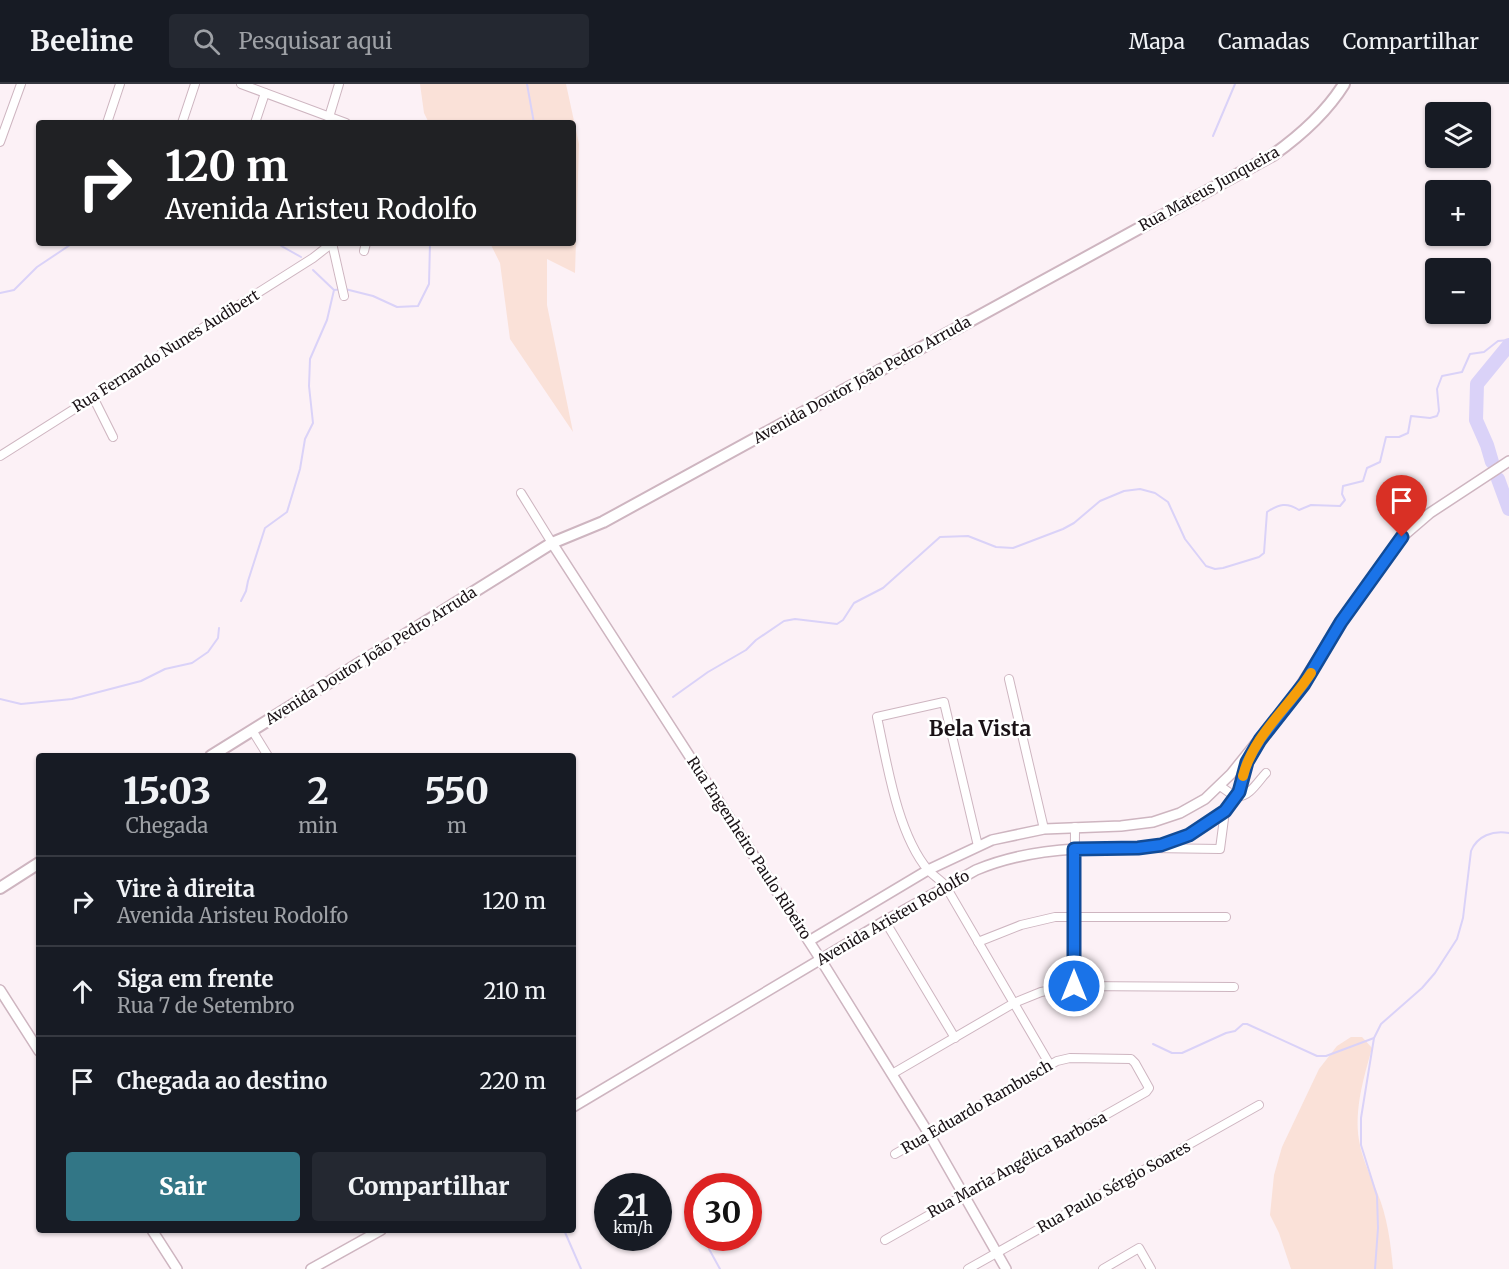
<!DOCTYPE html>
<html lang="pt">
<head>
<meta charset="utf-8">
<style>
  body { margin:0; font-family:Merriweather,serif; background:#242831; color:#f1f3f6; height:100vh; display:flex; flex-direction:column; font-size:22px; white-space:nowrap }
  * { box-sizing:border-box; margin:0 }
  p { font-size:20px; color:#9ea1a6 }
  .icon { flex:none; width:33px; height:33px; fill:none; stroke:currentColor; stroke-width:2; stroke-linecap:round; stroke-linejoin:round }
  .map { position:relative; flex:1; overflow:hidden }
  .sheet { position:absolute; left:36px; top:669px; width:540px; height:480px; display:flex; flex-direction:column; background:#171b24; border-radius:6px; box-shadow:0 2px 4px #0004 }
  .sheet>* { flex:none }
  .top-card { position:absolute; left:36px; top:36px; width:540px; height:126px; border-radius:6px; box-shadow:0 2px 4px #0004; background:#202124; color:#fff; overflow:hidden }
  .buttons { position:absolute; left:1425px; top:18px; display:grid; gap:12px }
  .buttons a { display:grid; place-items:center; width:66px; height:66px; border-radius:6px; background:#171b24; box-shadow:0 2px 4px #0004; font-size:30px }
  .speed { position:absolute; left:594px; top:1089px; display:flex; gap:12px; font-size:30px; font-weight:700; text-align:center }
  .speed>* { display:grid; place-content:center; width:78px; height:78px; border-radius:50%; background:#171b24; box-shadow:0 2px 4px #0004; line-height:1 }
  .speed small { font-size:15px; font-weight:400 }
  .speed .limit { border:9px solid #d22; background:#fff; color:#111 }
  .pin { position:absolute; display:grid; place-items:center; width:51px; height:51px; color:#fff; margin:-62px -26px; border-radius:50% 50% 50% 0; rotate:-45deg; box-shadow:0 0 6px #0007 }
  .pin .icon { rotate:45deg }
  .me { position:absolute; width:66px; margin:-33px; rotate:0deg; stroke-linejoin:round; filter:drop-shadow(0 0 4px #0008) }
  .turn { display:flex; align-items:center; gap:21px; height:126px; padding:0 30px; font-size:27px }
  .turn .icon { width:78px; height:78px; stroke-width:2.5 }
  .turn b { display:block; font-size:42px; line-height:51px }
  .eta { display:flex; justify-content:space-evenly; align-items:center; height:102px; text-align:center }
  .eta b { font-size:36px; font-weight:800; line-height:42px }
  .cta { display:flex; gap:12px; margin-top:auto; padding:12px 30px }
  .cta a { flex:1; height:69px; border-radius:6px; background:#327686; color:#fff; font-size:24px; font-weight:800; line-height:69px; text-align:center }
  .cta a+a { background:#242831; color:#f1f3f6 }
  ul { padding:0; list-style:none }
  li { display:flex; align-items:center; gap:18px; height:90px; padding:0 30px; border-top:2px solid #363941 }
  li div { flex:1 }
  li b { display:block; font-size:22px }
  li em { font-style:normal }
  header { display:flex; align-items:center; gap:36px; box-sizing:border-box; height:84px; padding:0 30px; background:#171b24; border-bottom:2px solid #363941 }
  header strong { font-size:28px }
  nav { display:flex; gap:33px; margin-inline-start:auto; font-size:21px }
  .search { width:420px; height:54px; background:#242831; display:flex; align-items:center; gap:15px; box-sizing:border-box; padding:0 21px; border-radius:6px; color:#9ea1a6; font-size:22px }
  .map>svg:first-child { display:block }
  .green { fill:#fae1d8 }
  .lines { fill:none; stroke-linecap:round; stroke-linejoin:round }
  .stream { stroke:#dad2f8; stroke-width:2 }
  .river { stroke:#dad2f8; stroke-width:14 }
  .minor-casing { stroke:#ceb5c0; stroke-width:10 }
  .tertiary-casing { stroke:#ceb5c0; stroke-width:12 }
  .secondary-casing { stroke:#ceb5c0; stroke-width:14 }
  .minor { stroke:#fff; stroke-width:8 }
  .tertiary { stroke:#fff; stroke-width:9 }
  .secondary { stroke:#fff; stroke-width:10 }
  .route-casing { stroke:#114b97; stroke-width:15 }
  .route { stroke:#1a73e8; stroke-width:10 }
  .slow { stroke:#f59e0b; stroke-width:10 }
  .labels { text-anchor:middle; stroke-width:5; stroke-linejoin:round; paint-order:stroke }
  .street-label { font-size:15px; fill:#1a1216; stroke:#fff }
  .district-label { font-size:21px; font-weight:bold; fill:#1a1216; stroke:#fff }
</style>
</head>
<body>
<header>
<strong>Beeline</strong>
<div class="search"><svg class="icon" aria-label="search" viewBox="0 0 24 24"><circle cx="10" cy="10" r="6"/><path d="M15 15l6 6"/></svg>Pesquisar aqui</div>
<nav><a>Mapa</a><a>Camadas</a><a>Compartilhar</a></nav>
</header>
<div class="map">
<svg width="1509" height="1185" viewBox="0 0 1509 1185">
  <rect width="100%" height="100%" fill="#fcf1f6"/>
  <g class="green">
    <polygon points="420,0 566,0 579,60 575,189 547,175 547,221 573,348 510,255 500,179 490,159 573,159 573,39 429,39 424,29"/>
    <path d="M1351 953H1362L1372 964C1364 993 1354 1025 1359 1056 1362 1075 1370 1090 1377 1108 1387 1131 1391 1160 1393 1185H1291L1279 1149 1270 1131 1274 1091 1282 1063 1319 985 1337 962Z"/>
  </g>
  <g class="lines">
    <g class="stream">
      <polyline points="527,0 534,39"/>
      <polyline points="1213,52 1235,0"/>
      <polyline points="276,159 301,173"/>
      <polyline points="313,186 334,206 345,205 373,212 397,223 418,222 429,200 430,159"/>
      <polyline points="0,209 14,206 37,183 73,159"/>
      <polyline points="241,517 246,507 248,497 265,444 287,428 300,385 305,355 313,339 309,302 310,275 327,236 334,206"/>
      <path d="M673 613 708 588 746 566 756 556 784 537 795 535 837 540 843 536 854 519 883 504 940 453 968 452 996 463 1013 464 1063 445 1074 439 1100 417 1124 407 1140 405 1155 409 1168 418 1185 455 1206 482 1215 485 1223 484 1259 473 1264 469 1267 428C1279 420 1287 418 1299 426L1311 421 1340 422 1345 416 1342 410 1343 402 1363 397 1367 384 1380 378 1386 353H1399L1408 349 1411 332 1430 334 1437 332 1439 327 1437 305 1442 292 1462 288 1470 270 1484 268 1498 257 1509 256"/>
      <polyline points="0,615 21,620 72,615 141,597 165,585 192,579 208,568 218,554 219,544"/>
      <polyline points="1153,960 1172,969 1182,969 1226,949 1235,947 1243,940 1247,940 1317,972 1326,972 1374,954"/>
      <polyline points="564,1146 581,1185"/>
      <polyline points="709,1165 720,1185"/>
      <path d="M1375 1185 1378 1144 1377 1112 1361 1061V1034L1374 954 1381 940 1422 904 1435 889 1457 855 1463 834 1471 767C1477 752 1493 746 1509 749"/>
    </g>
    <g class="river">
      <polyline points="1492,378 1487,361 1476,336 1477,300 1509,261"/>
      <polyline points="1498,395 1509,425"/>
    </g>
    <g class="minor-casing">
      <g id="minor">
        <polyline points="241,0 346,39"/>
        <polyline points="329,33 339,0"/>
        <polyline points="107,39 120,0"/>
        <polyline points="182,39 195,0"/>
        <polyline points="255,39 265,9"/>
        <polyline points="0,58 21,0"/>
        <polyline points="332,159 344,212"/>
        <polyline points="364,167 366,159"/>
        <polyline points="93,313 113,353"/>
        <polyline points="0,372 313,174 331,160"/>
        <polyline points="521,409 552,459"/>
        <polyline points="1009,595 1044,745"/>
        <polyline points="252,646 268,672"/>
        <path d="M1220 702C1225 705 1231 711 1237 712 1248 715 1259 696 1266 689"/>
        <path d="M978 762 944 618 877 633C887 679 897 749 928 786 933 791 940 796 945 801L1050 981"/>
        <polyline points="1151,764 1220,765 1225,727"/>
        <polyline points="885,837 955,954"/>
        <polyline points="978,858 1021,841 1055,833 1226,833"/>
        <polyline points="1074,902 1075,743"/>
        <polyline points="892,990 1014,919 1041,908 1074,902 1234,903"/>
        <polyline points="885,1156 1146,1008 1149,1004 1135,979 1131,975 1070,974 1057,977 895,1070"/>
        <polyline points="968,1185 1259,1021"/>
        <polyline points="1103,1185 1139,1164 1151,1185"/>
      </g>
    </g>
    <g class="tertiary-casing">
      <g id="tertiary">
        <polyline points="552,459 821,876 929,1050 1006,1185"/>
        <polyline points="809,857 928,786 992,756 1044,745 1121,742 1153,738 1180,729 1205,715 1231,690 1294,612 1341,538 1402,453 1430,429 1509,377"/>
        <polyline points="0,906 39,967"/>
        <path d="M573 1023 885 837 976 786C1007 773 1041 767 1075 765 1124 763 1165 770 1208 739 1217 733 1226 727 1232 718 1242 704 1243 686 1251 671"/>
        <polyline points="152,1146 177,1185"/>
        <polyline points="311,1185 381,1146"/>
      </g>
    </g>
    <g class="secondary-casing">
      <g id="secondary">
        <path d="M211 672 552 459 603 438 1273 71C1301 51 1326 29 1344 0"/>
        <polyline points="0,804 39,779"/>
      </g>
    </g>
    <use href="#minor" class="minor"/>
    <use href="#tertiary" class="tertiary"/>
    <use href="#secondary" class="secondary"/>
  </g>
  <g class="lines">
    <g class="route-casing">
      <polyline id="route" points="1074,902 1074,765 1138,764 1161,761 1189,751 1225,727 1239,708 1247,678 1260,656 1304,600 1341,538 1402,453"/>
    </g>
    <use href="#route" class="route"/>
    <path class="slow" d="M1243 692C1253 652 1289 623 1311 589"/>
  </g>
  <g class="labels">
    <g class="street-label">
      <text transform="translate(1209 105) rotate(-29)" y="5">Rua Mateus Junqueira</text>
      <text transform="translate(166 267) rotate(-32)" y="5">Rua Fernando Nunes Audibert</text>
      <text transform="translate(862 296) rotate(-29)" y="5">Avenida Doutor João Pedro Arruda</text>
      <text transform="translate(371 572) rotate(-32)" y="5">Avenida Doutor João Pedro Arruda</text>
      <text transform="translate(749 764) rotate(57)" y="5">Rua Engenheiro Paulo Ribeiro</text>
      <text transform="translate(893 834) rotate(-30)" y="5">Avenida Aristeu Rodolfo</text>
      <text transform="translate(977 1023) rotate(-30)" y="5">Rua Eduardo Rambusch</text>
      <text transform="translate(1017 1081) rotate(-29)" y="5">Rua Maria Angélica Barbosa</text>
      <text transform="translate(1114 1103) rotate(-29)" y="5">Rua Paulo Sérgio Soares</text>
    </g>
    <g class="district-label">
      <text x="980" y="652">Bela Vista</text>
    </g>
  </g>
</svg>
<div class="buttons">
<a><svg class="icon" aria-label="layers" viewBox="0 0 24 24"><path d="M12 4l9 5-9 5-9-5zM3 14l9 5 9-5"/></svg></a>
<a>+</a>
<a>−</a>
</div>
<div class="speed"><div>21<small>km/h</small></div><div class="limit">30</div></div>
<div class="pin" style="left:1402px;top:453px;background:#d93025"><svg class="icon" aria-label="arrive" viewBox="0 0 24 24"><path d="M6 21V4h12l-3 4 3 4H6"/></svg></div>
<svg class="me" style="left:1074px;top:902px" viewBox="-20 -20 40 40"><circle r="17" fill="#1a73e8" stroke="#fff" stroke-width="3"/><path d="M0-11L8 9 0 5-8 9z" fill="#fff"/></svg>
<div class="top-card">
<div class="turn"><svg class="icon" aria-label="right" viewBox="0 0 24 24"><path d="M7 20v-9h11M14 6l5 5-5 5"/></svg><div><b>120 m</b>Avenida Aristeu Rodolfo</div></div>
</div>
<section class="sheet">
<div class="eta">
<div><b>15:03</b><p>Chegada</p></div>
<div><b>2</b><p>min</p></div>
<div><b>550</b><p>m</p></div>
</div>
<ul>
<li><svg class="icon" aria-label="right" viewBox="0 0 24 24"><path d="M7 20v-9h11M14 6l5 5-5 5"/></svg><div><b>Vire à direita</b><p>Avenida Aristeu Rodolfo</p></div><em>120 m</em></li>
<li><svg class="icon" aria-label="ahead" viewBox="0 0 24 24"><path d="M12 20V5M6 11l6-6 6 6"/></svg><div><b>Siga em frente</b><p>Rua 7 de Setembro</p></div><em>210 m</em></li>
<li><svg class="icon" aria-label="arrive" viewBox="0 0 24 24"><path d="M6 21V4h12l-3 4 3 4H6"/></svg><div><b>Chegada ao destino</b></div><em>220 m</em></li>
</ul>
<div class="cta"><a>Sair</a><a>Compartilhar</a></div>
</section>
</div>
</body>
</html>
